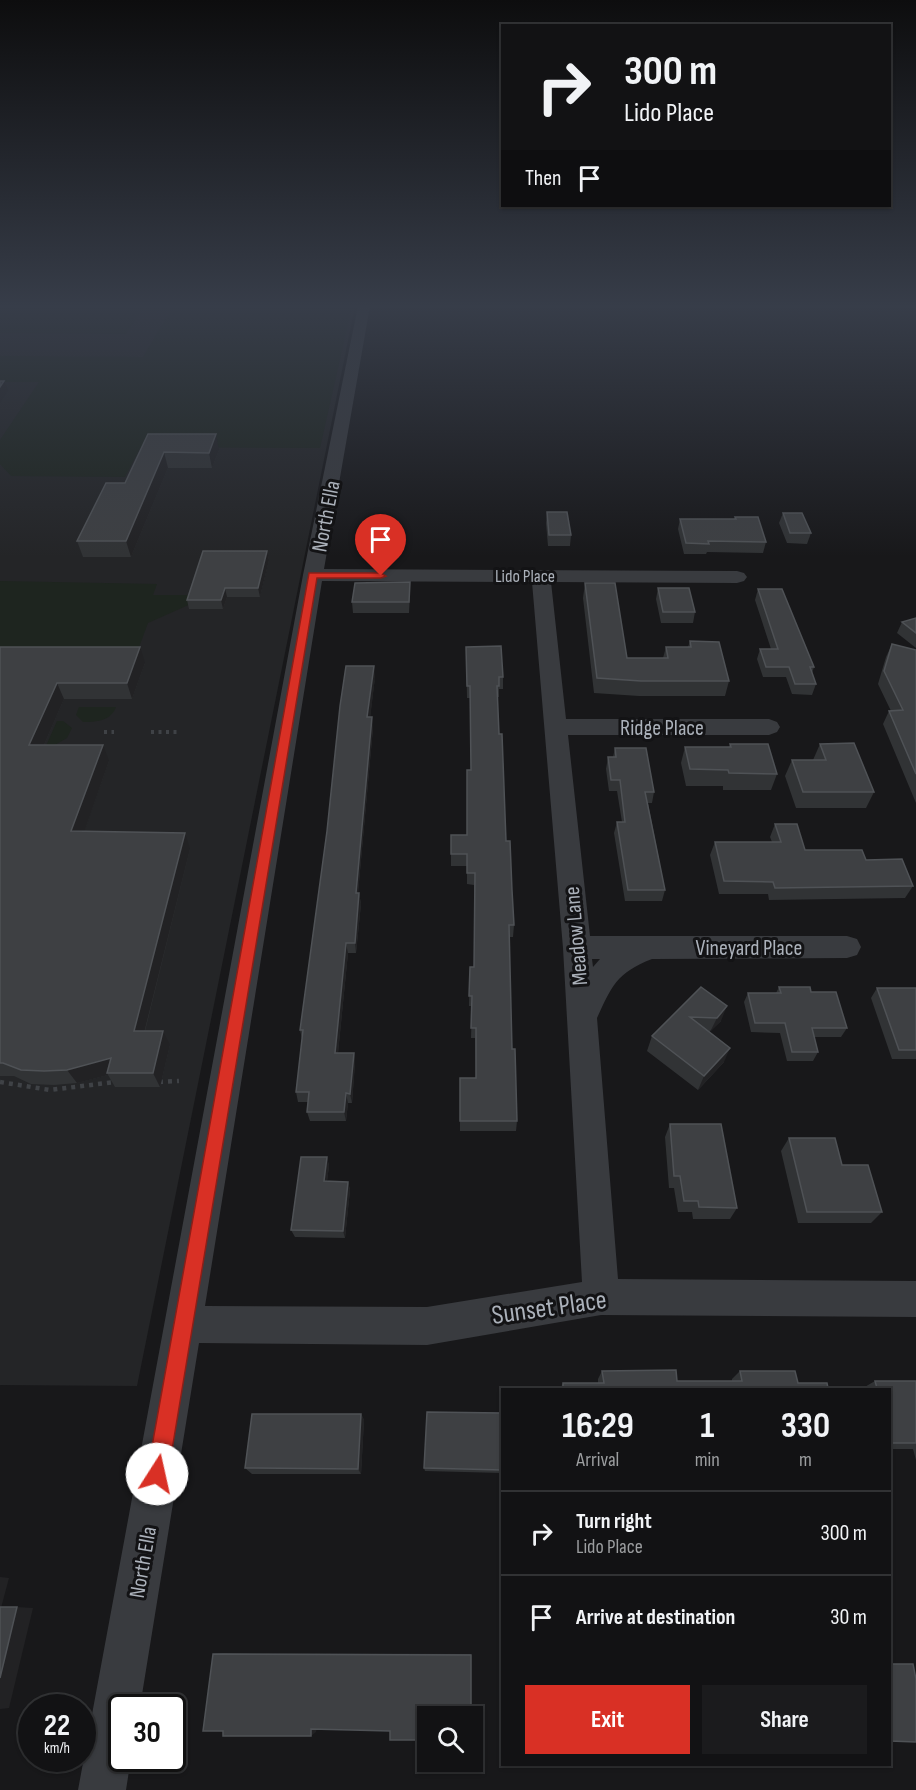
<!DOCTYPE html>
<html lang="en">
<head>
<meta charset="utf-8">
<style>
  body { margin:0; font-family:"Sofia Sans Condensed",sans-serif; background:#1b1b1d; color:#f1f3f6; height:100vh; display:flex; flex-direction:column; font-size:22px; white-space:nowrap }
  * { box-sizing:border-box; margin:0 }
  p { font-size:20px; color:#9c9ea0 }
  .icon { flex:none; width:33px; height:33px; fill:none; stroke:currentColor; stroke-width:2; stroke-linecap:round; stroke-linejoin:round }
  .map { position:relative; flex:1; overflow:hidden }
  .sheet { position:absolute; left:501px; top:1388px; width:390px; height:378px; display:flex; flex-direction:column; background:#121214; border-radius:0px; box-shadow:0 2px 4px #0004,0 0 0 2px #313234 }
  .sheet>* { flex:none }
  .banner { position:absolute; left:501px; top:24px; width:390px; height:183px; border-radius:0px; box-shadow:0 2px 4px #0004,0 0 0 2px #313234; background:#121214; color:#f1f3f6; overflow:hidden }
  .tools { position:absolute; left:417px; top:1706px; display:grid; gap:12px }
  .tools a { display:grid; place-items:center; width:66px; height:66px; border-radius:0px; background:#121214; box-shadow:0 2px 4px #0004,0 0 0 2px #313234; font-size:30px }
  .speed { position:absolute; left:18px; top:1694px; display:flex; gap:12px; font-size:30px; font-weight:700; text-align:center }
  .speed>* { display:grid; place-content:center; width:78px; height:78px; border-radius:50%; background:#121214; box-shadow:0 2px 4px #0004,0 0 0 2px #313234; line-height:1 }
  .speed small { font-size:15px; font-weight:400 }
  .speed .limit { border:3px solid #111; border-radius:9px; background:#fff; color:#111 }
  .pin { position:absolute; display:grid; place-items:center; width:51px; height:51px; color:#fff; margin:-62px -26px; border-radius:50% 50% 50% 0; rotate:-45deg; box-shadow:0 0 6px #0007 }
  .pin .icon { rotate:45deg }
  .me { position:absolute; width:66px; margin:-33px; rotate:10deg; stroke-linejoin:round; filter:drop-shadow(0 0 4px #0008) }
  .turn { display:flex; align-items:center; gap:21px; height:126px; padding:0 24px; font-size:27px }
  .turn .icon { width:78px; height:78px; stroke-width:2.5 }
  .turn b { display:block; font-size:42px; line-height:51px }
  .then { display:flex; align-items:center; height:57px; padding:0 24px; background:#0003; gap:12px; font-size:22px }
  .eta { display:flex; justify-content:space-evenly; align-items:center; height:102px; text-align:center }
  .eta b { font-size:36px; font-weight:700; line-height:42px }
  .primary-button { display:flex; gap:12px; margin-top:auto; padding:12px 24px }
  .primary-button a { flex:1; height:69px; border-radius:0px; background:#d93025; color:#fff; font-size:24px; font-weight:700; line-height:69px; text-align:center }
  .primary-button a+a { background:#1b1b1d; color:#f1f3f6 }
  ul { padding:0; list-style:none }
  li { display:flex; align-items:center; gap:18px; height:84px; padding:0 24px; border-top:2px solid #313234 }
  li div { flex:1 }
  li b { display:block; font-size:22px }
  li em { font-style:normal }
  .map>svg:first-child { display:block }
  .built { fill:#242527 }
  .green { fill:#1e251f }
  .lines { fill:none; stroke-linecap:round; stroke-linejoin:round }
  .path-far1 { stroke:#3f4246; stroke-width:4; stroke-dasharray:3 4.5; stroke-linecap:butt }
  .path { stroke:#3f4246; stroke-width:4.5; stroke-dasharray:4 5; stroke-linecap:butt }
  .street { fill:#393b3f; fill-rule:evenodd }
  .wall { fill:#313335 }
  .shaded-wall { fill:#222224 }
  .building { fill:#3e4043; stroke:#4f5256; stroke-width:1.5 }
  .route { fill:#d93025; stroke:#8d1f18; stroke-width:1.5 }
  .labels { text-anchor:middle; stroke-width:6; stroke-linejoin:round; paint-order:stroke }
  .far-street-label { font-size:18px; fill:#abb1ba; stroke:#131315 }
  .street-label { font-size:22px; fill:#abb1ba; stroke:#131315 }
  .near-street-label { font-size:27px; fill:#abb1ba; stroke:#131315 }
</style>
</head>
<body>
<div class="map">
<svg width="916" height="1790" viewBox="0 0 916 1790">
  <rect width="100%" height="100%" fill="#18181a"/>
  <polygon class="built" points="0,306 355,306 137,1386 0,1385"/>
  <g class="green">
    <polygon points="0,306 144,306 126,334 0,333"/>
    <polygon points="173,306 352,306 320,448 141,447 125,477 11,476 0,464 0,440 39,382 0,382 0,356 143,357"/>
    <polygon points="0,581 157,584 153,595 194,595 193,603 148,623 128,677 0,663"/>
    <path d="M79 707H116C111 721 96 722 83 722L76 715Z"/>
    <polygon points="57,721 63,721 72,728 67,738 53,746 46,746"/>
  </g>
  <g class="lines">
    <g class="path-far1">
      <polyline points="104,732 114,732"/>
      <polyline points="151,732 180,732"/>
    </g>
    <g class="path">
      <polyline points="0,1082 50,1090 115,1082"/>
      <polyline points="159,1082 179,1081"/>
    </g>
    <path class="street" d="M358 306H370L324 569 737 571 744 573 747 577 744 581 737 583 551 582 566 719H769L777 722 780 727 777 732 769 735H568L590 936H847L857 939 861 947 857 955 847 958 652 959C616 973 612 986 597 1018L618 1279 916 1281V1317L601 1315 427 1345 199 1343 140 1707H122V1758H131L126 1790H78L303 575ZM322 581 532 582 563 948 582 1282 427 1307 205 1306ZM592 959H600L593 967Z"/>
  </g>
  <g class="wall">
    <polygon points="148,434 219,450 212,468 168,468 131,557 83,557 77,541 125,483"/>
    <polygon points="547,512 571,535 570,546 548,546 546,523"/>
    <polygon points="783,513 811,533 807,544 787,543 779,523"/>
    <polygon points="735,517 766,542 763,553 707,552 706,554 684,554 678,529 680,519 734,519"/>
    <polygon points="267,551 269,560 260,597 227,597 223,609 189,609 187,600"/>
    <polygon points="410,582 410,593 409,613 353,613 352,602"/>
    <polygon points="585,583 627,658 663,658 666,647 688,647 690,641 729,681 725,696 639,696 594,693 583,598"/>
    <polygon points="658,588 695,612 693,623 661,623 656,599"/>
    <polygon points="758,589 814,667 812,673 816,684 812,695 792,694 786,677 763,677 757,659 760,649 771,649 755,600"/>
    <polygon points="916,618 916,648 897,633 902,622"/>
    <polygon points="892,644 916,650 916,803 883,724 889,711 891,711 878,684 886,657"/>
    <polygon points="0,647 145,663 132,699 64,699 44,745 109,761 84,832 190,849 145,1031 170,1045 160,1087 115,1087 108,1075 77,1083 54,1085 31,1084 14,1076 0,1076"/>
    <polygon points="466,647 503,677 503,689 499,689 499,697 497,697 506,841 514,925 513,937 509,937 512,1049 517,1121 516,1131 460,1131 460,1078 476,1078 475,1038 471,1038 472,1006 469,1006 470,967 474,967 474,885 467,884 467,866 451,866 451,835 467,835 471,770 470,698 467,698"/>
    <polygon points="375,677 370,717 373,728 358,893 359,893 361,904 356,953 348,953 338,1053 354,1053 355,1063 352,1103 348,1103 346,1121 310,1121 307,1112 308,1102 298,1102 296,1092 302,1039 300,1030"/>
    <polygon points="730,744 777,774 771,790 723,790 723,786 686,786 681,763 685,747 729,747"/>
    <polygon points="820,744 874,792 866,808 796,808 785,776 792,760 813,760"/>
    <polygon points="615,748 654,792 652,803 648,803 665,890 662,901 625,901 614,833 617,822 622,822 617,791 609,791 606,769 608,757 613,757"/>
    <polygon points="775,824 805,850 866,860 913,886 905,898 769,900 768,894 719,894 710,855 715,842 772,842 770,837"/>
    <polygon points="701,987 721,1021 709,1032 724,1062 698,1090 647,1051 652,1036"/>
    <polygon points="779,987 811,992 847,1028 841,1037 814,1037 818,1052 813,1061 787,1061 780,1033 751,1032 744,1002 748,993 776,993"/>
    <polygon points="877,988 916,988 916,1059 892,1059 871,998"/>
    <polygon points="670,1124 737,1208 730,1219 693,1219 692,1212 678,1212 674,1188 669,1188 665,1137"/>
    <polygon points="789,1138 842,1165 882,1212 871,1223 798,1223 781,1151"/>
    <polygon points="327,1157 329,1166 327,1181 348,1182 350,1190 345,1238 295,1237 291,1230"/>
    <polygon points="602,1371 677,1381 732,1381 732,1379 740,1371 798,1383 828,1388 863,1388 875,1381 916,1381 916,1460 913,1449 890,1449 890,1389 560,1389 563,1383 598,1383 598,1379"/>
    <polygon points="502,1413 502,1473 425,1471 424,1468"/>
    <polygon points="361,1414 364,1420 361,1474 252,1474 245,1468"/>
    <polygon points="222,1653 471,1654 471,1655 390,1731 316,1729 316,1732 223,1731 213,1654"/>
  </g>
  <g class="shaded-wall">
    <polygon points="4,381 8,390 0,403 0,387"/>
    <polygon points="216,434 219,450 212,468 209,453"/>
    <polygon points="164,452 168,468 131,557 126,541"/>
    <polygon points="267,551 269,560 260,597 258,588"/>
    <polygon points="225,588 227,597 223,609 221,600"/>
    <polygon points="140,647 145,663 132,699 127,683"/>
    <polygon points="374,666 375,677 369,728 367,717"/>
    <polygon points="57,683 64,699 37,761 29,745"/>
    <polygon points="372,717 373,728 357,904 356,893"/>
    <polygon points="103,745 109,761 79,847 71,831"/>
    <polygon points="185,833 190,849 141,1045 134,1031"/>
    <polygon points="359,893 361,904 356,953 355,943"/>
    <polygon points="346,943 348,953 337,1063 335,1053"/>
    <polygon points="727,1006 721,1021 710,1032 717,1018"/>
    <polygon points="163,1031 170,1045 160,1087 153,1073"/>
    <polygon points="730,1048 724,1062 698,1090 704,1076"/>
    <polygon points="354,1053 355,1063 352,1103 350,1094"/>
    <polygon points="111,1058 107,1073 108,1075 77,1083 67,1070"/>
    <polygon points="346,1093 348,1103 346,1121 344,1112"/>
    <polygon points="327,1157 329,1166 326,1189 324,1181"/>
    <polygon points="348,1182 350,1190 345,1238 343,1231"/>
    <polygon points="361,1414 364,1420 361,1474 358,1469"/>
    <polygon points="0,1577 9,1578 1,1608 0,1608"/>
    <polygon points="17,1607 33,1608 9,1708 0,1709 0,1678"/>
    <polygon points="317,1726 316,1732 311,1736 311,1729"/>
  </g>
  <g class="building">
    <polygon points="0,381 4,381 0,387"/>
    <polygon points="148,434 216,434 209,453 164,452 126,541 77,541 106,483 125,483"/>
    <polygon points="547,512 567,512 571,535 549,535"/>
    <polygon points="783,513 802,513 811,533 790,533"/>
    <polygon points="735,517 758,517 766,542 708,541 709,544 686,543 680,519 736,519"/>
    <polygon points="203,551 267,551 258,588 225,588 221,600 187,600"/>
    <polygon points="410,582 409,602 352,602 355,583"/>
    <polygon points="585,583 615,583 627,658 668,658 666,647 691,647 690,641 719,642 729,681 641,681 597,678"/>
    <polygon points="658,588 689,588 695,612 663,612"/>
    <polygon points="758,589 782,589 814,667 810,667 816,684 795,684 789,667 766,667 760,649 778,649"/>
    <polygon points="916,618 916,633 902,622"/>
    <polygon points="892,644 916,650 916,774 889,711 903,710 884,671"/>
    <polygon points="501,646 503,677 499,677 499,686 497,686 499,734 502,734 506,841 510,841 512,890 514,925 509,925 512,1049 515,1049 517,1121 460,1121 460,1078 476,1078 476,1028 471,1028 472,996 469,996 470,967 474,967 475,873 467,873 467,854 451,854 451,835 467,835 467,770 471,770 470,686 467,686 466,647"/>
    <polygon points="0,647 140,647 127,683 57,683 29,745 103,745 71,831 185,833 134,1031 163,1031 153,1073 107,1073 111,1058 67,1070 44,1071 21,1070 3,1063 0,1063"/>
    <polygon points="346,666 374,666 367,717 372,717 356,893 359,893 355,943 346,943 335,1053 354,1053 350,1094 346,1093 344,1112 307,1112 309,1092 296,1092 303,1030 300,1030 327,831 340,706"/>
    <polygon points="854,743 874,792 803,792 792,760 826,760 820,744"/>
    <polygon points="730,744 768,744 777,774 729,773 728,770 690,769 685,747 731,747"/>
    <polygon points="615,748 646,748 654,792 645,792 665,890 628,890 617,822 625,822 620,780 611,780 608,757 616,757"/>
    <polygon points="775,824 797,824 805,850 862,850 866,860 902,859 913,886 775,888 773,882 724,881 715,842 781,842"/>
    <polygon points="701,987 727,1006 717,1018 690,1017 730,1048 704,1076 652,1036"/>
    <polygon points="779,987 810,987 811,992 836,992 847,1028 812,1028 818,1052 792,1052 785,1023 755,1023 748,993 781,993"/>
    <polygon points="877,988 916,988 916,1050 899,1050"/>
    <polygon points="670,1124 721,1124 737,1208 699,1207 698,1201 684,1201 680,1176 674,1176"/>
    <polygon points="789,1138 835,1138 842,1165 868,1165 882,1212 807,1212"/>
    <polygon points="301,1157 327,1157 324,1181 348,1182 343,1231 291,1230"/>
    <polygon points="676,1370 677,1381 742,1381 740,1371 795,1371 798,1383 827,1383 828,1388 877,1388 875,1381 916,1381 916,1443 890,1443 890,1389 563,1389 563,1383 604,1383 602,1371"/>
    <polygon points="427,1412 502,1413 502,1470 424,1468"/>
    <polygon points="252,1414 361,1414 358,1469 245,1468"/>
    <polygon points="0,1607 17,1607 0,1678"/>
    <polygon points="213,1654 471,1655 471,1716 428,1716 428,1740 390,1740 390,1731 311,1729 311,1736 223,1736 223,1731 203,1731"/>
    <polygon points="890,1664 913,1664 916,1679 916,1742 890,1741"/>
  </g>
  <linearGradient id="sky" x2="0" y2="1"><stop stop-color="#0d0d0e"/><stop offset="0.55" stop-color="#373d49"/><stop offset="1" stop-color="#373d49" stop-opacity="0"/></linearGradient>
  <rect width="916" height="557" fill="url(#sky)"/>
  <polygon class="route" points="309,573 381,573 386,576 381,578 317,578 168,1474 165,1481 157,1484 150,1481 147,1474"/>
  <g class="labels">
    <g class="far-street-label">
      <text x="525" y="582">Lido Place</text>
    </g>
    <g class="street-label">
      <text transform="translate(325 516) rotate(-79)" y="8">North Ella</text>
      <text x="662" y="735">Ridge Place</text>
      <text transform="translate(575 936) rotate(-95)" y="8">Meadow Lane</text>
      <text x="749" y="955">Vineyard Place</text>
      <text transform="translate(142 1562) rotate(-80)" y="8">North Ella</text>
    </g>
    <g class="near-street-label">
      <text transform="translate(549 1307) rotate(-8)" y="9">Sunset Place</text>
    </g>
  </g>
</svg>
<div class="tools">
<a><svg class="icon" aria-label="search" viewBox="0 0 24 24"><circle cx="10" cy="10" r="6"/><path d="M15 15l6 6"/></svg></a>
</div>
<div class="speed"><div>22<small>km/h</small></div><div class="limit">30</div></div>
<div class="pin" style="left:381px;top:576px;background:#d93025"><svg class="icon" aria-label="arrive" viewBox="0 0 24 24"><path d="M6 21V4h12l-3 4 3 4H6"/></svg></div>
<svg class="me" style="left:157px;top:1474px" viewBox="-20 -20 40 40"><circle r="19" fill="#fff"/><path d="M0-13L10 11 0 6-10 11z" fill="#d93025"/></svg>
<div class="banner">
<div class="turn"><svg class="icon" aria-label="right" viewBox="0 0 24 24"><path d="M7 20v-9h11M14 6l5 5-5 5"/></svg><div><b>300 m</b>Lido Place</div></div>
<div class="then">Then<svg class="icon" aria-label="arrive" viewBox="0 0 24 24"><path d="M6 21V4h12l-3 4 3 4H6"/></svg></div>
</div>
<section class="sheet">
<div class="eta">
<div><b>16:29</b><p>Arrival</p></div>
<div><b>1</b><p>min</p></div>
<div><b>330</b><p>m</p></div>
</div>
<ul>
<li><svg class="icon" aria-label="right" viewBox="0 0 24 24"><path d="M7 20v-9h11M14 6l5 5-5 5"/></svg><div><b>Turn right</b><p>Lido Place</p></div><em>300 m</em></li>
<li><svg class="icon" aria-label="arrive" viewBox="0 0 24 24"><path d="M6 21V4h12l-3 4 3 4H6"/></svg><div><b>Arrive at destination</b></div><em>30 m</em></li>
</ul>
<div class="primary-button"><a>Exit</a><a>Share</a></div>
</section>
</div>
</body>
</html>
